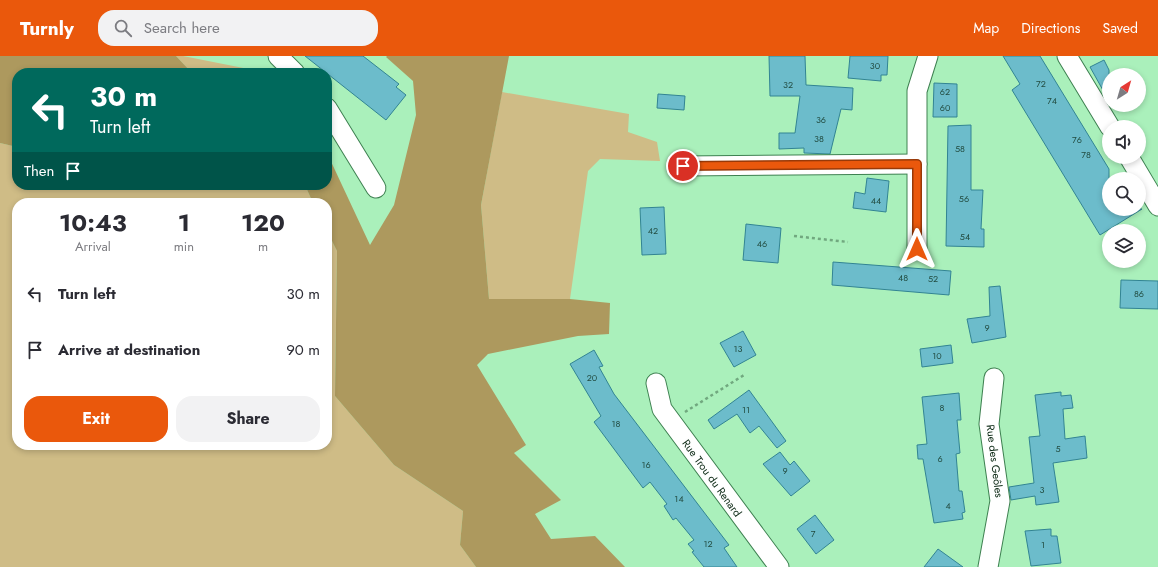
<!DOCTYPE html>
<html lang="en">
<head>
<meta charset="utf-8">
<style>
  body { margin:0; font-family:Jost,sans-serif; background:#f2f2f3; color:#2b2b33; height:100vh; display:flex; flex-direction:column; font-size:15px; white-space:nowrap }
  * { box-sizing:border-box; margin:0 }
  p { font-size:13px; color:#7c7c81 }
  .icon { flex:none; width:22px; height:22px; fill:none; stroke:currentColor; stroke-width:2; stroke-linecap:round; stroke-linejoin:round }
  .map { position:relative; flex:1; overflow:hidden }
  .details { position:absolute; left:12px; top:142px; width:320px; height:252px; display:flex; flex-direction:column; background:#fff; border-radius:16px; box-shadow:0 2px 6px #0003 }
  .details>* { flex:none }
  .hud { position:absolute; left:12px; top:12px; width:320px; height:122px; border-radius:16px; box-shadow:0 2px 6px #0003; background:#00695c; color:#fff; overflow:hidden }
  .needle { width:26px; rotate:37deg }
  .buttons { position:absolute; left:1102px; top:12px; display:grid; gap:8px }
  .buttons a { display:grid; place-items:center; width:44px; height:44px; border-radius:50%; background:#fff; box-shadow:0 2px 6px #0003; font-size:20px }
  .pin { position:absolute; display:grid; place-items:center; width:34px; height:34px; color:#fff; margin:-17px; border:2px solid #fff; border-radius:50%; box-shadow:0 1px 4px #0007 }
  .me { position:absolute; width:44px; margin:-22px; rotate:0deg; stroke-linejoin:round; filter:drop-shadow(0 0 3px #0008) }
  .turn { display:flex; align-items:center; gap:14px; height:84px; padding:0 12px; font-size:18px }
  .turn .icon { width:52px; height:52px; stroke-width:2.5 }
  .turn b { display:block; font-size:28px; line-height:34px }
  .then { display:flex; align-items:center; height:38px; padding:0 12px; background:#0003; gap:8px; font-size:15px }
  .eta { display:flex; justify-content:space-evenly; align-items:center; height:68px; text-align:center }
  .eta b { font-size:24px; font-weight:700; line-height:28px }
  .cta { display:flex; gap:8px; margin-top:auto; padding:8px 12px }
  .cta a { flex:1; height:46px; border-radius:16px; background:#ea580c; color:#fff; font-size:16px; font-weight:700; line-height:46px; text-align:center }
  .cta a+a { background:#f2f2f3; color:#2b2b33 }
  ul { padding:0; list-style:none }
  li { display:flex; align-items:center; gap:12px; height:56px; padding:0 12px }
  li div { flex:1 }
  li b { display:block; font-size:15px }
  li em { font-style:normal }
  header { display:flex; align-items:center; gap:24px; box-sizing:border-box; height:56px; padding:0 20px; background:#ea580c; color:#fff }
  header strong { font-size:19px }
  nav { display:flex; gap:22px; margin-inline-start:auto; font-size:14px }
  .search { width:280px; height:36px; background:#f2f2f3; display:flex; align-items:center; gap:10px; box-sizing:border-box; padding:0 14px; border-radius:16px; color:#7c7c81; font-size:15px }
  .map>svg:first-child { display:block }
  .green { fill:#cfbc86 }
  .forest { fill:#ad995e }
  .building { fill:#6cbccb; stroke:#328493 }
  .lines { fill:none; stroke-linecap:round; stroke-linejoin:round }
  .minor-casing { stroke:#3e8151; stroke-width:21 }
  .path { stroke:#71a87f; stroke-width:2.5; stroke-dasharray:3 3; stroke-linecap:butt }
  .minor { stroke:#fff; stroke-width:19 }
  .route-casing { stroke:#983908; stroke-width:10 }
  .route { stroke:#ea580c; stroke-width:7 }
  .labels { text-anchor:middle; stroke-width:3.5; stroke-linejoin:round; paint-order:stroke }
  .number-label { font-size:9px; fill:#224c41 }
  .street-label { font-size:11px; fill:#0a2713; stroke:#fefefe }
</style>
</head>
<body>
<header>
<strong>Turnly</strong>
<div class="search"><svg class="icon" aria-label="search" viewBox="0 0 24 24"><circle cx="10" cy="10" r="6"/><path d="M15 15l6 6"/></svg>Search here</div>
<nav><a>Map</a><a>Directions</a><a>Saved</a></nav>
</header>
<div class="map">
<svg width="1158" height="511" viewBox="0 0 1158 511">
  <rect width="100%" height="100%" fill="#aaf0bb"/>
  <g class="green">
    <polygon points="176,0 183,0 269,17 192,17"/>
    <polygon points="502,36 629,58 628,76 657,86 660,105 600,103 588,115 570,243 489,243 481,149"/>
    <polygon points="0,87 17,91 17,129 305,129 313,147 17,147 17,389 327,389 327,175 337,195 335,340 394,409 463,455 460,489 476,511 0,511"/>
  </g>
  <g class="forest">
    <polygon points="0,0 176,0 192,17 17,17 17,91 0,87"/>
    <polygon points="387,0 509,0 481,149 489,243 570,243 610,247 609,278 578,280 488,298 477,309 526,389 514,397 561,444 535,458 551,483 595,480 625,511 476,511 460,489 463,455 394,409 335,340 337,195 327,175 327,147 313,147 305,129 327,129 327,97 370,189 394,149 416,59 413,25 386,1"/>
  </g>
  <g class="building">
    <polygon points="305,0 363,0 399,28 396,31 406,39 386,64"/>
    <polygon points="769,0 805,0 806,29 853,32 852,54 841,53 830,98 804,97 804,92 779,93 779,77 795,77 800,40 770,40"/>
    <polygon points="850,0 888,0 887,19 881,19 881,25 848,22"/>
    <polygon points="1003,0 1040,0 1109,113 1109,153 1142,153 1100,179 1012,34 1020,28"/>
    <polygon points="1104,4 1109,14 1109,45 1090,11"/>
    <polygon points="934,27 957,28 957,61 933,61"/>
    <polygon points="658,38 685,40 684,54 657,52"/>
    <polygon points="971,69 971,134 983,134 981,173 984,173 984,191 946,190 948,70"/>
    <polygon points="867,122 889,125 886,156 853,152 855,136 865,138"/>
    <polygon points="664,151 666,198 642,199 640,152"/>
    <polygon points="746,168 781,172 778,207 743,204"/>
    <polygon points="833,206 951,215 949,239 832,229"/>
    <polygon points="1121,224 1158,225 1158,253 1120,252"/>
    <polygon points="1000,230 1006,281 972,287 967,263 990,260 989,231"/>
    <polygon points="743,275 756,299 734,311 720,287"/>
    <polygon points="951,289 953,307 922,311 920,293"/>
    <polygon points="594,294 603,310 599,311 614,338 729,489 724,492 737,511 704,511 692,496 694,495 688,488 694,484 676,462 673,464 664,450 667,448 650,426 643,432 594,366 601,360 570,308"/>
    <polygon points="749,334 786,385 777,392 759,370 750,377 737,358 714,373 708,364"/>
    <polygon points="1061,336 1061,340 1071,339 1073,352 1063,353 1065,383 1085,380 1087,402 1053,407 1059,446 1036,449 1035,440 1011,444 1009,431 1034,427 1029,381 1040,380 1035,339"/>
    <polygon points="959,337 961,364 957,364 960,397 956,398 959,435 962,435 965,456 962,457 963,463 934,467 923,403 918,403 917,389 927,388 922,341"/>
    <polygon points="780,396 790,409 794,405 810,425 791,440 763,408"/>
    <polygon points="815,459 834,484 816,498 797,473"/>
    <polygon points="1051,473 1051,480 1057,480 1061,507 1031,510 1025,475"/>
    <polygon points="938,493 963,511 924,511"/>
  </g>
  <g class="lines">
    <g class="minor-casing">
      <g id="minor">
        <polyline points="278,0 295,17"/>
        <polyline points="1067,0 1110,71"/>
        <polyline points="327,52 376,132"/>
        <polyline points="1129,101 1158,150"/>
        <polyline points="683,110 917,108"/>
        <polyline points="917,193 917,35 928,0"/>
        <polyline points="656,327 662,353 779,511"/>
        <polyline points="988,511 1000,445 989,368 994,322"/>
      </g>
    </g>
    <g class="path">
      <polyline points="794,180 848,186"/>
      <polyline points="685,356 744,319"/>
    </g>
    <use href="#minor" class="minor"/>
  </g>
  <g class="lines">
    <g class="route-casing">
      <polyline id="route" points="683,110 917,108 917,193"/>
    </g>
    <use href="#route" class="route"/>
  </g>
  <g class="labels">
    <g class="number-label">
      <text x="875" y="13">30</text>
      <text x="1041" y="31">72</text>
      <text x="788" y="32">32</text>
      <text x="945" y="39">62</text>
      <text x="1052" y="48">74</text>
      <text x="945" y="55">60</text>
      <text x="821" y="67">36</text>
      <text x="819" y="86">38</text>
      <text x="1077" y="87">76</text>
      <text x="960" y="96">58</text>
      <text x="1086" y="102">78</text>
      <text x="964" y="146">56</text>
      <text x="876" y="148">44</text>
      <text x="653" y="178">42</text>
      <text x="965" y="184">54</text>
      <text x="762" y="191">46</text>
      <text x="903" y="225">48</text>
      <text x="933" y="226">52</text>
      <text x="1139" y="241">86</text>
      <text x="987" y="275">9</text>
      <text x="738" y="296">13</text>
      <text x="937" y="303">10</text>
      <text x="592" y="325">20</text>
      <text x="942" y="355">8</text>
      <text x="746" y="357">11</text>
      <text x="616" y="371">18</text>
      <text x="1058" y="396">5</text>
      <text x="940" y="406">6</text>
      <text x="646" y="412">16</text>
      <text x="785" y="418">9</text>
      <text x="1042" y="437">3</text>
      <text x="679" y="446">14</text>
      <text x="948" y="453">4</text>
      <text x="813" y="481">7</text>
      <text x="708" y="491">12</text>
      <text x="1043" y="492">1</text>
    </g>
    <g class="street-label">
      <text transform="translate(995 405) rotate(83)" y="4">Rue des Geôles</text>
      <text transform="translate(712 422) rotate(54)" y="4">Rue Trou du Renard</text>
    </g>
  </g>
</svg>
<div class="buttons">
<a><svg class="needle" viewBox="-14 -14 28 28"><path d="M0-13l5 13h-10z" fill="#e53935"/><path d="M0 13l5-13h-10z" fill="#7c7c81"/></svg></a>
<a><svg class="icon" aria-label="sound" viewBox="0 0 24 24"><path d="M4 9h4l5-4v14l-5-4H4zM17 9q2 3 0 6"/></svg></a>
<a><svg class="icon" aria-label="search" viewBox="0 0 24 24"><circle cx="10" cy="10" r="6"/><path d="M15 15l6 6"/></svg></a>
<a><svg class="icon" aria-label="layers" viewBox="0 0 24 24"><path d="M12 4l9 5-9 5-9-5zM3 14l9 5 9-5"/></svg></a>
</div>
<div class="pin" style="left:683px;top:110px;background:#d93025"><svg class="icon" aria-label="arrive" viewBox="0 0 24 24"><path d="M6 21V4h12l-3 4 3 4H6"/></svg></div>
<svg class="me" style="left:917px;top:193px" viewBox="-20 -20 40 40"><path d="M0-17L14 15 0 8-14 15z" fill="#ea580c" stroke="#fff" stroke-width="4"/></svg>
<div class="hud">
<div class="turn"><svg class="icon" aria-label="left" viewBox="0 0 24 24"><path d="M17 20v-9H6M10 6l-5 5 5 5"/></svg><div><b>30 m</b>Turn left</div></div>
<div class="then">Then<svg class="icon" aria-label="arrive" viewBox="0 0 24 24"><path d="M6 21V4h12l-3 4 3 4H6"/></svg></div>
</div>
<section class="details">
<div class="eta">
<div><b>10:43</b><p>Arrival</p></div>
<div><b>1</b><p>min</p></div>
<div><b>120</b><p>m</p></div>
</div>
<ul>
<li><svg class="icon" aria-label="left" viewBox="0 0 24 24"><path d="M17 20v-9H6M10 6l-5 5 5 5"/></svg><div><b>Turn left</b></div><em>30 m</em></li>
<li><svg class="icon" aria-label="arrive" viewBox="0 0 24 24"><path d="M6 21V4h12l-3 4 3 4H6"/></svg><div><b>Arrive at destination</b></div><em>90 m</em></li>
</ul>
<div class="cta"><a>Exit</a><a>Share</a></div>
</section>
</div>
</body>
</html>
